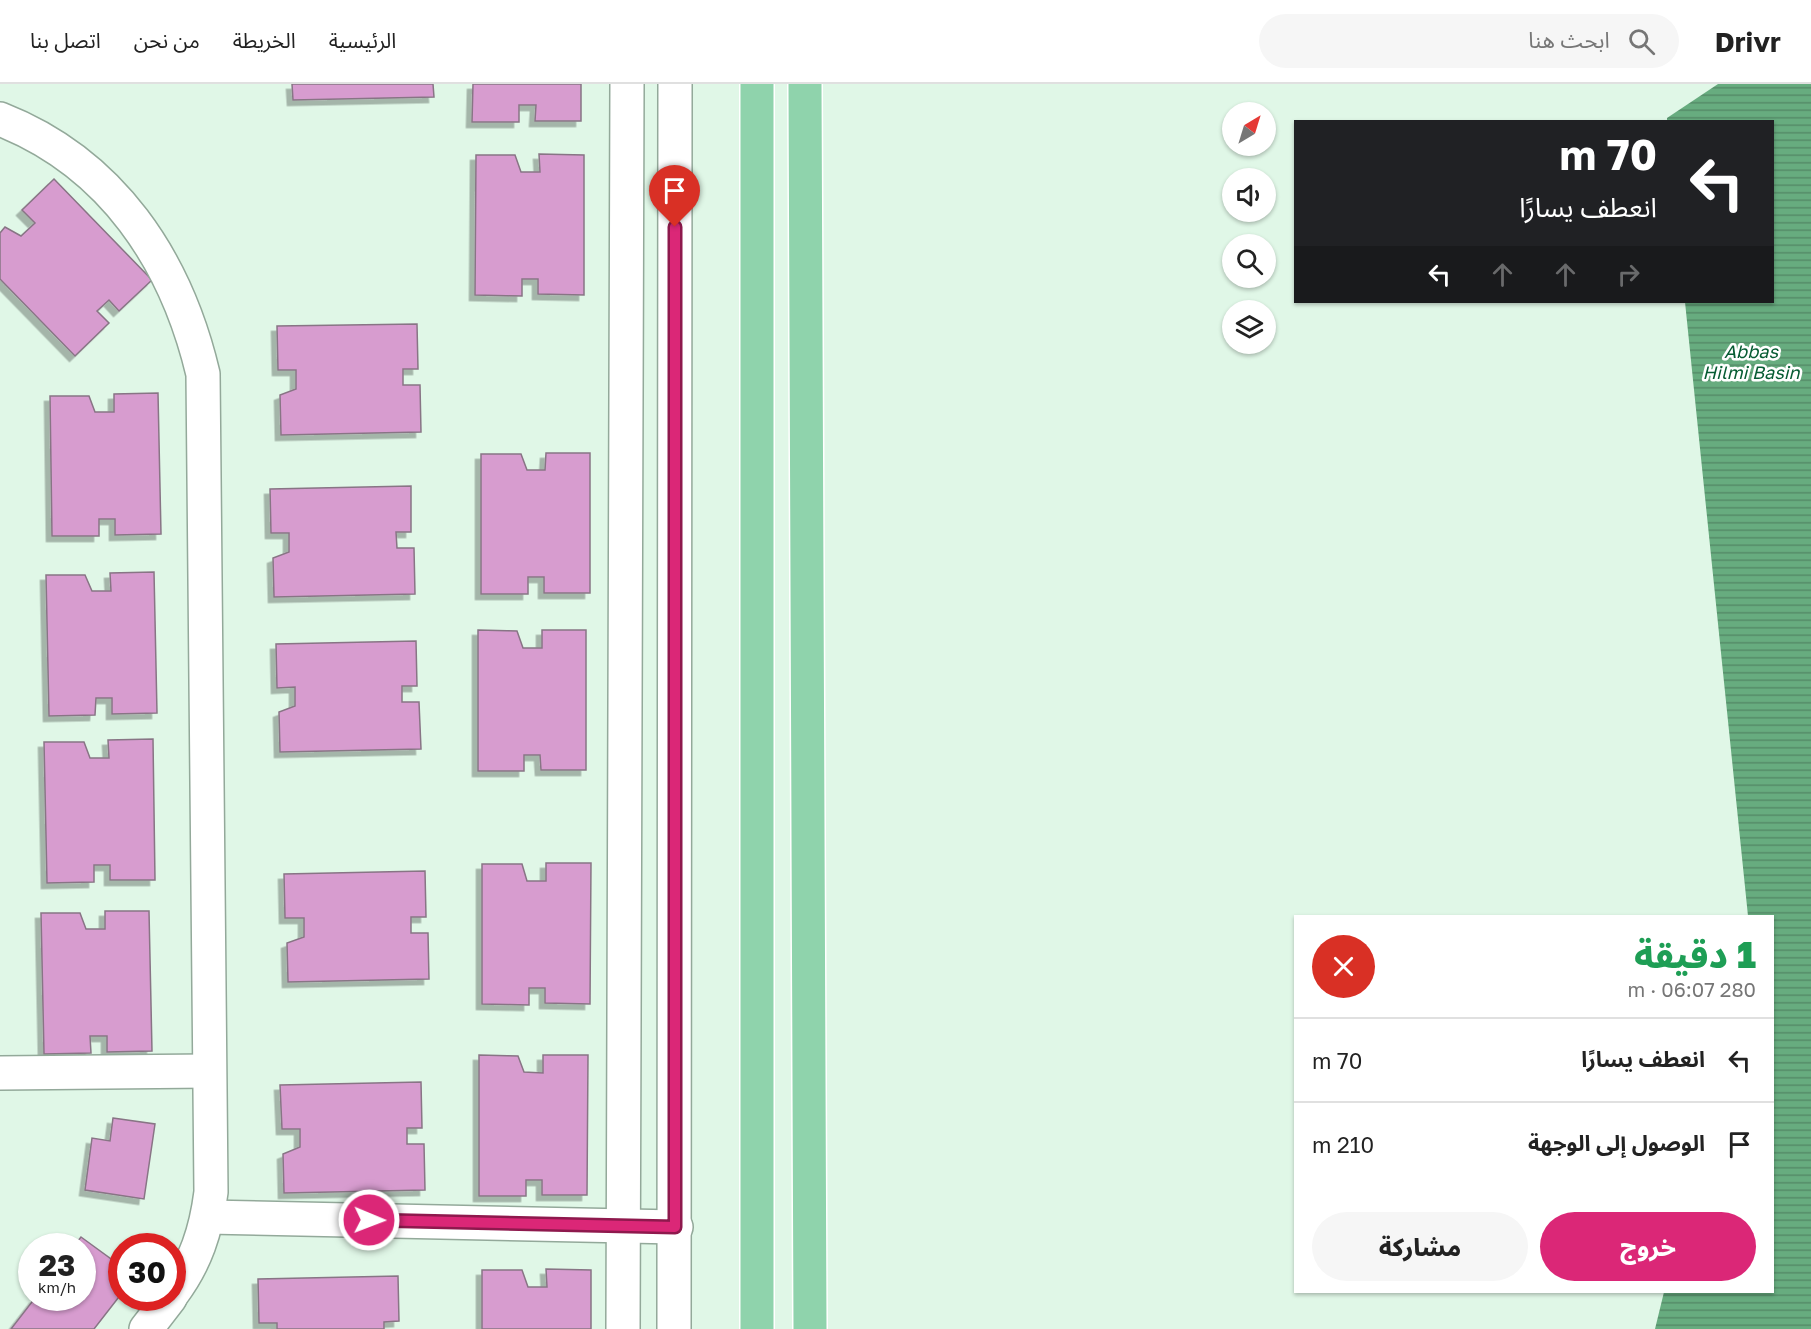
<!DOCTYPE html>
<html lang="ar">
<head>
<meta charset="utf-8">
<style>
  body { margin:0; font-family:"Golos Text","Noto Sans Arabic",sans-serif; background:#f6f6f6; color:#222; direction:rtl; height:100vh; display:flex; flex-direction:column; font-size:22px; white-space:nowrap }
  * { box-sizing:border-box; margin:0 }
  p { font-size:20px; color:#767676 }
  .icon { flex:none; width:33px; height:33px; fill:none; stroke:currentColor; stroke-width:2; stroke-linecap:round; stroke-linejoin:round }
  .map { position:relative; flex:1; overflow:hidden; direction:ltr }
  .sheet { position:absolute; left:1294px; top:831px; width:480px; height:378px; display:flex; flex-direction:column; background:#fff; border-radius:0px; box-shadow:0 2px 4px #0004; direction:rtl }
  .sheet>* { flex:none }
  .top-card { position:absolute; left:1294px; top:36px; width:480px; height:183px; border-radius:0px; box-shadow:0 2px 4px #0004; direction:rtl; background:#202124; color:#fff; overflow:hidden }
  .needle { width:39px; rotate:38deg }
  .tools { position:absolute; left:1222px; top:18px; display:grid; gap:12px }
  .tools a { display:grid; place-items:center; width:54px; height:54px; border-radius:50%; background:#fff; box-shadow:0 2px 4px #0004; font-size:30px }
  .speed { position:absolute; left:18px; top:1149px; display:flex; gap:12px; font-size:30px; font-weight:700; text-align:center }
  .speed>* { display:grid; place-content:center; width:78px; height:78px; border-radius:50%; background:#fff; box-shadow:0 2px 4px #0004; line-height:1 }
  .speed small { font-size:15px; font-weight:400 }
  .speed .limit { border:9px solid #d22; background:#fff; color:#111 }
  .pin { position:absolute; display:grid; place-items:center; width:51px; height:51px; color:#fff; margin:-62px -26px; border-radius:50% 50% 50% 0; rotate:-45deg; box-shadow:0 0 6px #0007 }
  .pin .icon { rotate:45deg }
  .me { position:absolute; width:66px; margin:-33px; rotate:91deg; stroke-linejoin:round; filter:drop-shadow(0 0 4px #0008) }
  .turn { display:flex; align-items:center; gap:21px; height:126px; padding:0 18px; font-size:27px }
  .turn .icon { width:78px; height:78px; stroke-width:2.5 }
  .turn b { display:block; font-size:42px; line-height:51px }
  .lanes { display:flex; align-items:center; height:57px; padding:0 18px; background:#0003; justify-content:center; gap:30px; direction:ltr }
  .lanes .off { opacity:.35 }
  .round { display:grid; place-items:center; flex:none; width:63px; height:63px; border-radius:32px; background:#f6f6f6 }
  .overview { display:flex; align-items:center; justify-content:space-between; height:102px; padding:0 18px }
  h1 { font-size:36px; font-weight:800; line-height:45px; color:#1e9e55 }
  .button { display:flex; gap:12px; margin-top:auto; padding:12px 18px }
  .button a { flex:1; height:69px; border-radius:36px; background:#db2777; color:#fff; font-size:24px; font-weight:800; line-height:69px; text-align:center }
  .button a+a { background:#f6f6f6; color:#222 }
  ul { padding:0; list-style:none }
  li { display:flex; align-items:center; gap:18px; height:84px; padding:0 18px; border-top:2px solid #e0e0e0 }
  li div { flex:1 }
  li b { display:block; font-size:22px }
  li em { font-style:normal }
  header { display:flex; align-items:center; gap:36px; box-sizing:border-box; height:84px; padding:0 30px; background:#fff; border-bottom:2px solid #e0e0e0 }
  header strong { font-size:28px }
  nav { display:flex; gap:33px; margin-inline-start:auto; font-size:21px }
  .search { width:420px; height:54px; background:#f6f6f6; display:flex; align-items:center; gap:15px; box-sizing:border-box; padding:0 21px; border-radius:33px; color:#767676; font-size:22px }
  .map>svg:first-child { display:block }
  .water { fill:url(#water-rules) }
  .building { fill:#d79ccf; stroke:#887585; stroke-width:1.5; filter:url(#shadow) }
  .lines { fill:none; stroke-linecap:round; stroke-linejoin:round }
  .minor-casing { stroke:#93a99a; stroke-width:36 }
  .major-casing { stroke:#fff; stroke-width:36 }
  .minor { stroke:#fff; stroke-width:33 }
  .major { stroke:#8fd3ac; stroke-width:33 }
  .route-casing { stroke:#8e194d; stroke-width:15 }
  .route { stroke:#db2777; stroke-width:10 }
  .labels { text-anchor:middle; stroke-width:5; stroke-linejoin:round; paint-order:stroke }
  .water-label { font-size:18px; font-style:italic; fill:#075c33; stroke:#fff }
</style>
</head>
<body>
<header>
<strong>Drivr</strong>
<div class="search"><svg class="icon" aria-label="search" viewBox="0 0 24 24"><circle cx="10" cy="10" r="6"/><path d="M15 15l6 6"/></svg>ابحث هنا</div>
<nav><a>الرئيسية</a><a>الخريطة</a><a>من نحن</a><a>اتصل بنا</a></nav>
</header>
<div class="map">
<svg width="1811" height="1245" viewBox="0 0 1811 1245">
  <defs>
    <pattern id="water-rules" width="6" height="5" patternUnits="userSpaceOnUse" patternTransform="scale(1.5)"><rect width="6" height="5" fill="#67ac7f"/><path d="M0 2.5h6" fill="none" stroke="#558c68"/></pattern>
    <filter id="shadow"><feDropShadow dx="-5.5" dy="5.5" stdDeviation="0" flood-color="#0004"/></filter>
  </defs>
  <rect width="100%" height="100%" fill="#e0f7e7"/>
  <polygon class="water" points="1718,0 1811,0 1811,1245 1655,1245 1664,1208 1773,1208 1773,832 1748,832 1685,218 1773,218 1773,38 1667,38 1667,34"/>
  <g class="building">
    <polygon points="292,0 433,0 434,13 293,16"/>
    <polygon points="473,0 581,0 581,37 535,37 536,21 519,21 519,38 472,38"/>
    <polygon points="539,70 584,71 584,211 538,210 538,195 522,195 522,212 475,211 476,71 515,71 521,88 540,88"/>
    <polygon points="54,95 152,196 119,227 109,216 97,227 109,239 75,272 0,195 0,149 5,143 21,152 35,139 22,126"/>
    <polygon points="417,240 418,285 403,285 403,301 420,301 421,348 281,351 280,311 296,305 296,286 278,286 277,242"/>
    <polygon points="158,309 161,450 115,451 115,435 99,435 99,452 52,452 50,312 89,312 95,328 114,328 114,310"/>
    <polygon points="546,369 590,369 590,509 544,509 544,493 528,493 528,510 481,510 481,370 521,370 527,386 545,386"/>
    <polygon points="411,402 411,448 396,448 397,464 414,464 415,510 274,513 273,474 289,468 289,449 271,449 270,405"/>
    <polygon points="154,488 157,629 112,630 112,614 96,614 95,631 49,632 46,491 85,491 92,507 111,507 110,489"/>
    <polygon points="478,546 517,547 523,564 542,564 542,546 586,546 586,686 541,686 540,671 524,671 524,687 478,687"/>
    <polygon points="416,557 417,602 402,602 402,618 419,618 421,665 280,668 279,628 295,622 295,603 277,604 276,560"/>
    <polygon points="153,655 155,796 110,796 110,781 94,781 94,798 47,799 44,658 84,658 90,674 109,674 108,656"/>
    <polygon points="546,779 591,779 590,920 545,919 545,904 529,904 529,921 482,920 482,780 522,780 527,797 546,797"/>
    <polygon points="425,787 426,833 411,833 411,849 428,849 429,895 288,898 287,859 304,853 304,834 285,834 284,790"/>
    <polygon points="105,827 149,827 152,967 107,968 107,952 90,952 91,969 44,970 41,829 80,829 86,845 105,845"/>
    <polygon points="479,971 518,972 524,988 543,989 543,971 588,971 587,1111 542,1111 542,1096 526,1096 526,1112 479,1112"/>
    <polygon points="421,998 422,1044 407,1044 407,1060 424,1060 425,1106 284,1109 283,1070 300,1063 300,1045 282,1045 280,1001"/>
    <polygon points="113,1034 155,1040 144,1115 85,1106 92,1054 110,1057"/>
    <polygon points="81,1153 122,1183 122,1209 94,1245 11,1245 35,1214 82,1214 82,1162 74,1162"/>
    <polygon points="546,1185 591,1186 591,1245 482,1245 482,1186 522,1186 528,1203 547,1203"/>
    <polygon points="398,1192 399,1237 384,1238 384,1245 277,1245 277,1239 259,1239 258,1195"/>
  </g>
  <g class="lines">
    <g class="minor-casing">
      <g id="minor">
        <path d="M0 35C112 79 176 176 203 290L211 1108C206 1147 196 1178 172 1210"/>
        <polyline points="0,989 209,987"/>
        <polyline points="208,1133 676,1143"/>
        <polyline points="146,1245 170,1214"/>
        <polyline points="623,1245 627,0"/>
        <polyline points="674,1245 675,0"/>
      </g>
    </g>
    <g class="major-casing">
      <g id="major">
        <polyline points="805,0 810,1245"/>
        <polyline points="757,1245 757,0"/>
      </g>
    </g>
    <use href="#minor" class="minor"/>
    <use href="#major" class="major"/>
  </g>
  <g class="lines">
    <g class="route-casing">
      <polyline id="route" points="369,1136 675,1143 675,143"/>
    </g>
    <use href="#route" class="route"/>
  </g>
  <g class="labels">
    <g class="water-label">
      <text x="1751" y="274">Abbas<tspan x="1751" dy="21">Hilmi Basin</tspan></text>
    </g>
  </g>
</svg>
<div class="tools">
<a><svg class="needle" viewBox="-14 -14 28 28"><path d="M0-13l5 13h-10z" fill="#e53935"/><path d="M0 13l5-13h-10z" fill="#767676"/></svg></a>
<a><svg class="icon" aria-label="sound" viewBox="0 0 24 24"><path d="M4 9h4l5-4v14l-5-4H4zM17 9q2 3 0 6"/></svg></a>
<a><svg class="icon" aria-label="search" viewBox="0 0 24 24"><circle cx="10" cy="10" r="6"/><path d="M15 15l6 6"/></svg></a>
<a><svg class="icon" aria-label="layers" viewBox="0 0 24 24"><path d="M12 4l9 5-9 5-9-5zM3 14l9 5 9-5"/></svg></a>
</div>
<div class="speed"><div>23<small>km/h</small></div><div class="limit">30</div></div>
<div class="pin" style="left:675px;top:143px;background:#d93025"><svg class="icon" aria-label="arrive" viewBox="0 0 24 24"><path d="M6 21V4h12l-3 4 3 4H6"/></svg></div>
<svg class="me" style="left:369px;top:1136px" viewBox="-20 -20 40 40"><circle r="17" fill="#db2777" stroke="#fff" stroke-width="3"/><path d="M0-11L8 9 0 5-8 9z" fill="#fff"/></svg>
<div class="top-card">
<div class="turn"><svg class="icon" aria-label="left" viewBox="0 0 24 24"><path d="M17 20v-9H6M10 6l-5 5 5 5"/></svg><div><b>70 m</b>انعطف يسارًا</div></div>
<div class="lanes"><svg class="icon" aria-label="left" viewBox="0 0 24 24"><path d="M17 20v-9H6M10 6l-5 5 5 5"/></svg><svg class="icon off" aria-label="ahead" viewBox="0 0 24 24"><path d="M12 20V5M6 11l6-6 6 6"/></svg><svg class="icon off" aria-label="ahead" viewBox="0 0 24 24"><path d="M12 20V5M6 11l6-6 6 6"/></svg><svg class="icon off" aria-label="right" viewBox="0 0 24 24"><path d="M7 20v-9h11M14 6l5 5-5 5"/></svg></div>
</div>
<section class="sheet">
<div class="overview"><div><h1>1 دقيقة</h1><p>280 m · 06:07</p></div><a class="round" style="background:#d93025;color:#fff"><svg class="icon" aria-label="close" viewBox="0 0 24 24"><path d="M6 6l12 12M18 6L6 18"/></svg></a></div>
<ul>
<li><svg class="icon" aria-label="left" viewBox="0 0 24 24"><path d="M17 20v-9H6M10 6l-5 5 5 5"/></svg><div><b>انعطف يسارًا</b></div><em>70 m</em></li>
<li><svg class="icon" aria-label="arrive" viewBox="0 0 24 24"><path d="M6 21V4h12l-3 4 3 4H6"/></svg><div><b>الوصول إلى الوجهة</b></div><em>210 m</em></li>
</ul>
<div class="button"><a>خروج</a><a>مشاركة</a></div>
</section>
</div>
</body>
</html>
